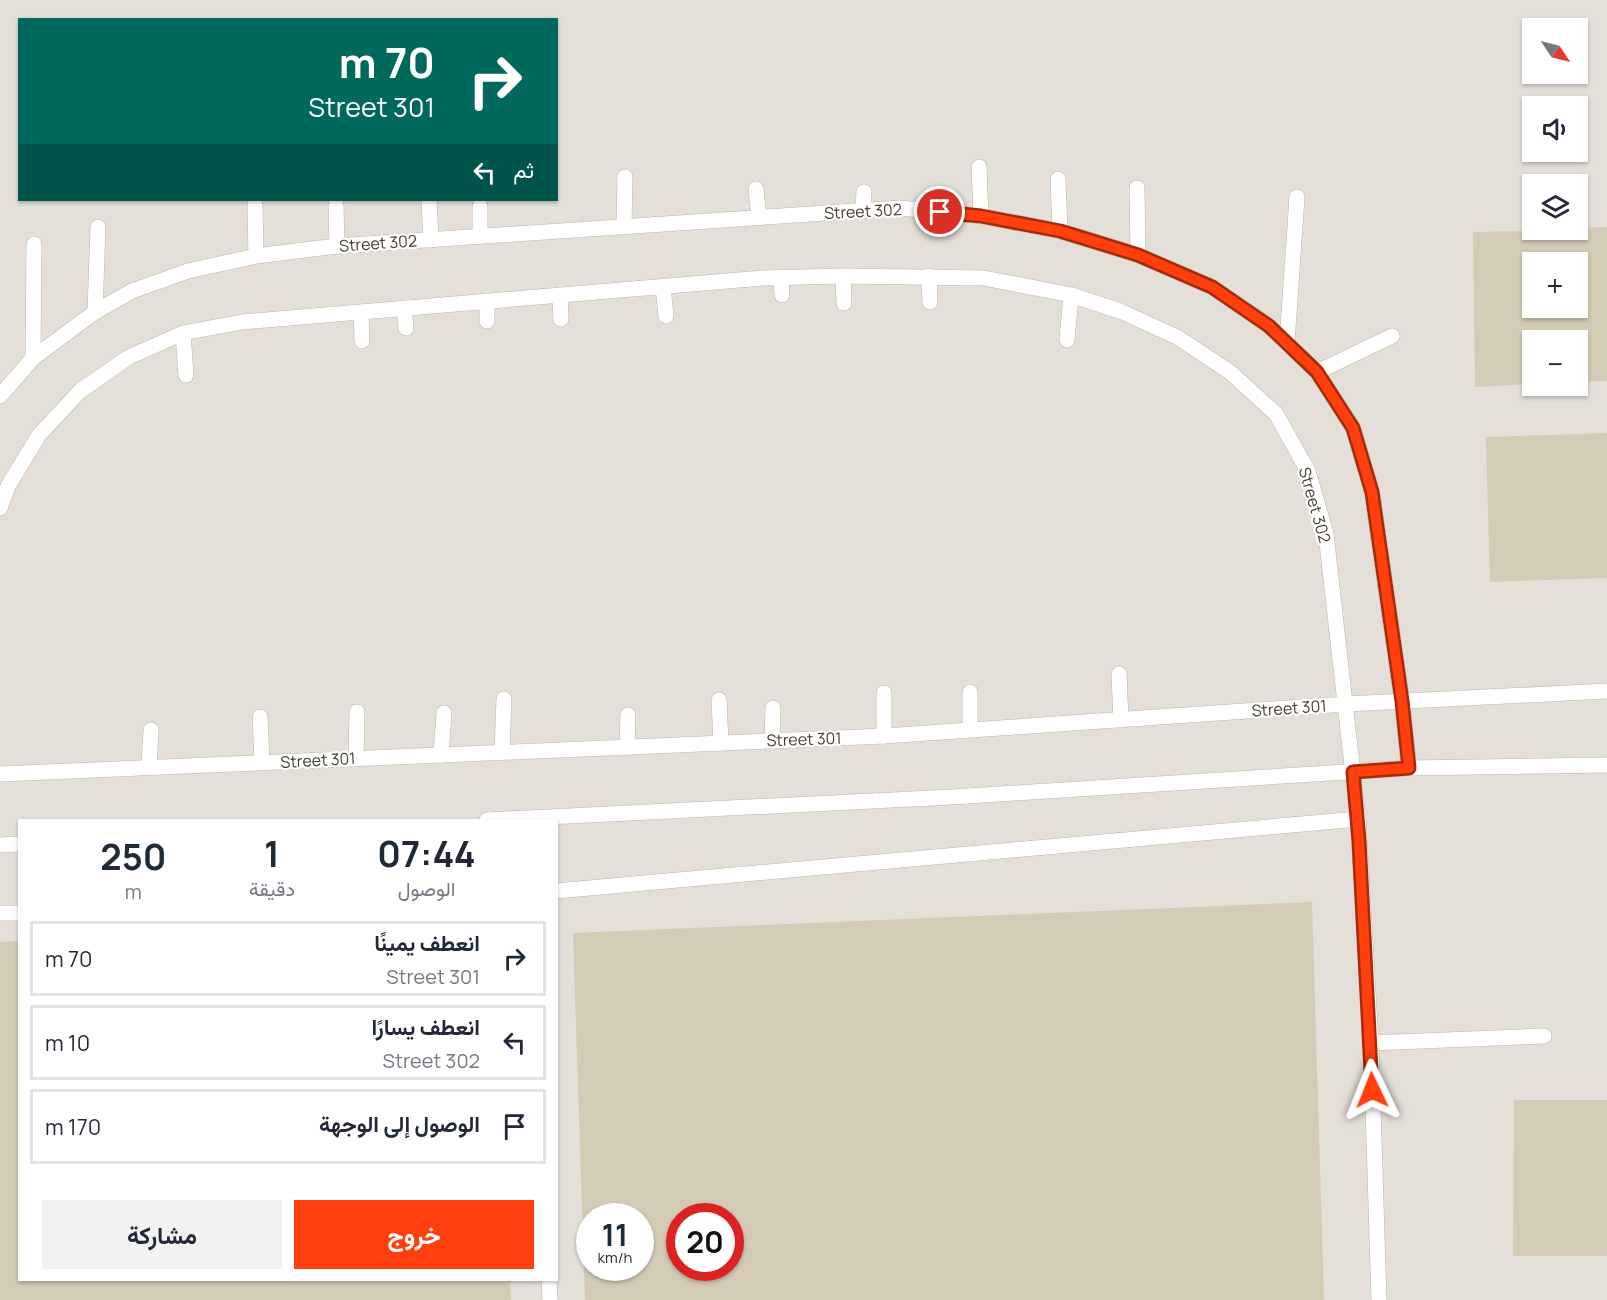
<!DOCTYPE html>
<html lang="ar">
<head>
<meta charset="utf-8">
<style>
  body { margin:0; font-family:Manrope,Vazirmatn,sans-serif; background:#f2f2f3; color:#1f2937; direction:rtl; height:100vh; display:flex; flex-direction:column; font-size:22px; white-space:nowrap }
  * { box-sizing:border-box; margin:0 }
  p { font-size:20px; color:#747a83 }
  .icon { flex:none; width:33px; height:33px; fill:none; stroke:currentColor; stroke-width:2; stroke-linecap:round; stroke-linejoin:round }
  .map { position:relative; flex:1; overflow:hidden; direction:ltr }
  .details { position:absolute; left:18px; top:819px; width:540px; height:462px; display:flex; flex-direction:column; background:#fff; border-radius:0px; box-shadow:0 2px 4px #0004; direction:rtl }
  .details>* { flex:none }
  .top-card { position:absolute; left:18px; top:18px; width:540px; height:183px; border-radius:0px; box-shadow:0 2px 4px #0004; direction:rtl; background:#00695c; color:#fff; overflow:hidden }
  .needle { width:39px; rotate:125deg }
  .fabs { position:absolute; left:1522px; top:18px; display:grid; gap:12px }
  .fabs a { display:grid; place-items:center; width:66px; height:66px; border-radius:0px; background:#fff; box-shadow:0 2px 4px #0004; font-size:30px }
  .speed { position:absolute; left:576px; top:1203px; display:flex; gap:12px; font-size:30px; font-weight:700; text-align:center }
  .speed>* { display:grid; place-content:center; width:78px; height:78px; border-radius:50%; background:#fff; box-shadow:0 2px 4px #0004; line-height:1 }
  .speed small { font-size:15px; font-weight:400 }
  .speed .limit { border:9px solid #d22; background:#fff; color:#111 }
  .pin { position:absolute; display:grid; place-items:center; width:51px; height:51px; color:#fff; margin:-26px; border:3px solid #fff; border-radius:50%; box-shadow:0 2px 6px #0007 }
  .me { position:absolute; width:66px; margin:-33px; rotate:358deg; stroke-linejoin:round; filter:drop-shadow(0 0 4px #0008) }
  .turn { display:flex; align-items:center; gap:21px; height:126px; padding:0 24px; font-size:27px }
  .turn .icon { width:78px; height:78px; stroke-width:2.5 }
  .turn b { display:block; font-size:42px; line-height:51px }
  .then { display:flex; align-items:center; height:57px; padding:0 24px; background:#0003; gap:12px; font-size:22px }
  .eta { display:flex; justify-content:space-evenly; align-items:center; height:102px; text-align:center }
  .eta b { font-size:36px; font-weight:700; line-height:42px }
  .primary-button { display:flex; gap:12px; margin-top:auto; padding:12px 24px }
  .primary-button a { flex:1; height:69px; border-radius:0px; background:#ff3f0d; color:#fff; font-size:24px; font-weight:700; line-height:69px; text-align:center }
  .primary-button a+a { background:#f2f2f3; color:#1f2937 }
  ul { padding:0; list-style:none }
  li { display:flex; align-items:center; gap:18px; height:75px; margin:0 12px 9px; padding:0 12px; border:3px solid #e0e1e3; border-radius:0px }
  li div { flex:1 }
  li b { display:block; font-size:22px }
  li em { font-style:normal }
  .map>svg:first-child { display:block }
  .industrial { fill:#e4dfd8; fill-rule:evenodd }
  .building { fill:#d4cbb7; fill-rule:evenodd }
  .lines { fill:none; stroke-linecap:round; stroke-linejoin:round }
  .service-casing { stroke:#beb7a5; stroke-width:16 }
  .service { stroke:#fff; stroke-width:15 }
  .route-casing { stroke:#a62908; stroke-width:15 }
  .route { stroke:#ff3f0d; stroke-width:10 }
  .labels { text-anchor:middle; stroke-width:4.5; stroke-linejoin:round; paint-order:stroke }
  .street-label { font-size:16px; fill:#443e33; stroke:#fff }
</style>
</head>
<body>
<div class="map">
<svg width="1607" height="1300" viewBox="0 0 1607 1300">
  <rect width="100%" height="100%" fill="#f2eee2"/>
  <path class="industrial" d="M0 0H1607V1300H0ZM20 20H556V200H20ZM1533 28H1578V74H1533ZM1533 106H1578V152H1533ZM1533 184H1578V230H1533ZM1533 262H1578V308H1533ZM1533 340H1578V386H1533ZM20 820H556V1280H20ZM590 1216H640V1268H590ZM680 1216H730V1268H680Z"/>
  <g class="building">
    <path d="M1607 227V381L1578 382V340H1533V384L1475 387 1473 232 1578 230V228ZM1533 262H1578V308H1533Z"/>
    <polygon points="1607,433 1607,578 1490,582 1486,437"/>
    <path d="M1312 902 1324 1300H585L573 933ZM590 1216H640V1268H590ZM680 1216H730V1268H680Z"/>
    <polygon points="20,941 20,1280 510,1280 511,1300 0,1300 0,942"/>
    <polygon points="1514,1100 1607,1100 1607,1256 1513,1256"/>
  </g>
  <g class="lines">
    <g class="service-casing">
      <g id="service">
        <polyline points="979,167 981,216"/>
        <polyline points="1058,179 1060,231"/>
        <polyline points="1137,188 1138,255"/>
        <polyline points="756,189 759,217"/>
        <polyline points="429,200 431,240"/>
        <polyline points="255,205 256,256"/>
        <polyline points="336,205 337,246"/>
        <polyline points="863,211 864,192"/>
        <polyline points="624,226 625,177"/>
        <polyline points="480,236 480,206"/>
        <polyline points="843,276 844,303"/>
        <polyline points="929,276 930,302"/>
        <polyline points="781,278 782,295"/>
        <polyline points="663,287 666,316"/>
        <polyline points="560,295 561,319"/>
        <polyline points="487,301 487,321"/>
        <polyline points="404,308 406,328"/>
        <polyline points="95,312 98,227"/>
        <polyline points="361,312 362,341"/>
        <polyline points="183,333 186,375"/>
        <polyline points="1067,340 1071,295"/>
        <polyline points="1287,343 1297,197"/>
        <polyline points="33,358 34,244"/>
        <polyline points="1317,372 1392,336"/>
        <polyline points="0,396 33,358 95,312 132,291 188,271 256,256 337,246 900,208 981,216 1060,231 1138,255 1212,287 1269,326 1317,372 1353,428 1372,492 1402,701 1409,768"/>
        <polyline points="0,508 8,486 39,435 80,391 129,357 183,333 242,322 763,278 843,276 984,278 1071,295 1120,311 1177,337 1230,372 1276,414 1308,471 1326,534 1358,819 1371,1043 1379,1300"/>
        <polyline points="1119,674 1121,720"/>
        <polyline points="970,692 970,730"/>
        <polyline points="884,693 884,736"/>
        <polyline points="719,700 721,743"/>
        <polyline points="260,717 262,763"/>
        <polyline points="772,740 773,708"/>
        <polyline points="627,747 628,715"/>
        <polyline points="502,752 504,699"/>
        <polyline points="441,755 444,713"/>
        <polyline points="356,759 357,712"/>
        <polyline points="149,768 151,730"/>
        <polyline points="0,774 884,736 1346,704 1607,691"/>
        <polyline points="487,820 952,797 1409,768 1607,765"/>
        <polyline points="0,845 20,844"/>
        <polyline points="556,891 1358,819"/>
        <polyline points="0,913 20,913"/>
        <polyline points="1371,1043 1544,1036"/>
        <polyline points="549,1280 550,1300"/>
      </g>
    </g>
    <use href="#service" class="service"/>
  </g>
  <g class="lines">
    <g class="route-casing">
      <polyline id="route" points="940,212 981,216 1060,231 1138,255 1212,287 1269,326 1317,372 1353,428 1372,492 1402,701 1409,768 1353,772 1359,841 1372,1090"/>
    </g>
    <use href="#route" class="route"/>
  </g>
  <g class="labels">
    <g class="street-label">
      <text transform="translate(863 211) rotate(-3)" y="6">Street 302</text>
      <text transform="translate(378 243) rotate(-4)" y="6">Street 302</text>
      <text transform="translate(1315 505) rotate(74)" y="6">Street 302</text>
      <text transform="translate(1289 708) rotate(-4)" y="6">Street 301</text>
      <text transform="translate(804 739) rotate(-2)" y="6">Street 301</text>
      <text transform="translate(318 760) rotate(-3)" y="6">Street 301</text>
    </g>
  </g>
</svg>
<div class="fabs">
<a><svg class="needle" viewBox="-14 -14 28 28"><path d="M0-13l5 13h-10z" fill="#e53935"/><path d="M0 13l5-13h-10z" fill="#747a83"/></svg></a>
<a><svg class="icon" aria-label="sound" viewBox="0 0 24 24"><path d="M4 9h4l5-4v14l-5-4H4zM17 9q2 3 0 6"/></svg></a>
<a><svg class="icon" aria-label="layers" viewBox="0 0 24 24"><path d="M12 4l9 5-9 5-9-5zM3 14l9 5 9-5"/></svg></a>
<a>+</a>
<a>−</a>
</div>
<div class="speed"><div>11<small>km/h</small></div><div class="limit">20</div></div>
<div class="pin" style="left:940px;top:212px;background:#d93025"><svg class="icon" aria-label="arrive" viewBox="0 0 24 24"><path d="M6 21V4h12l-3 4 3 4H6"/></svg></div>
<svg class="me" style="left:1372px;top:1090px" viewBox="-20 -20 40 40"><path d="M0-17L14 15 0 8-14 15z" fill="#ff3f0d" stroke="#fff" stroke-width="4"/></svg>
<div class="top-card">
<div class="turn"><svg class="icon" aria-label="right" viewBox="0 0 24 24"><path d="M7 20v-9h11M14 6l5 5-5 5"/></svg><div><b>70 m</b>Street 301</div></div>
<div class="then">ثم<svg class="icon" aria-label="left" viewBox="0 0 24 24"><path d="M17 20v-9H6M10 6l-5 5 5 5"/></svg></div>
</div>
<section class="details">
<div class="eta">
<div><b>07:44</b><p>الوصول</p></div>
<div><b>1</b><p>دقيقة</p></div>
<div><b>250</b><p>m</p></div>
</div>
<ul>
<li><svg class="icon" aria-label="right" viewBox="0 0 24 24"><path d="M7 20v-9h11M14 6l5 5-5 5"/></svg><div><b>انعطف يمينًا</b><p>Street 301</p></div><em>70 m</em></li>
<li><svg class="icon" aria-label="left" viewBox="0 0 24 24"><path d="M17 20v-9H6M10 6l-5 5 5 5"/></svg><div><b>انعطف يسارًا</b><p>Street 302</p></div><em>10 m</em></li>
<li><svg class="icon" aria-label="arrive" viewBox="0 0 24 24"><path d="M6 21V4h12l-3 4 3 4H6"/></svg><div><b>الوصول إلى الوجهة</b></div><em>170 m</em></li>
</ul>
<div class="primary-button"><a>خروج</a><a>مشاركة</a></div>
</section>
</div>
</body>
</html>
